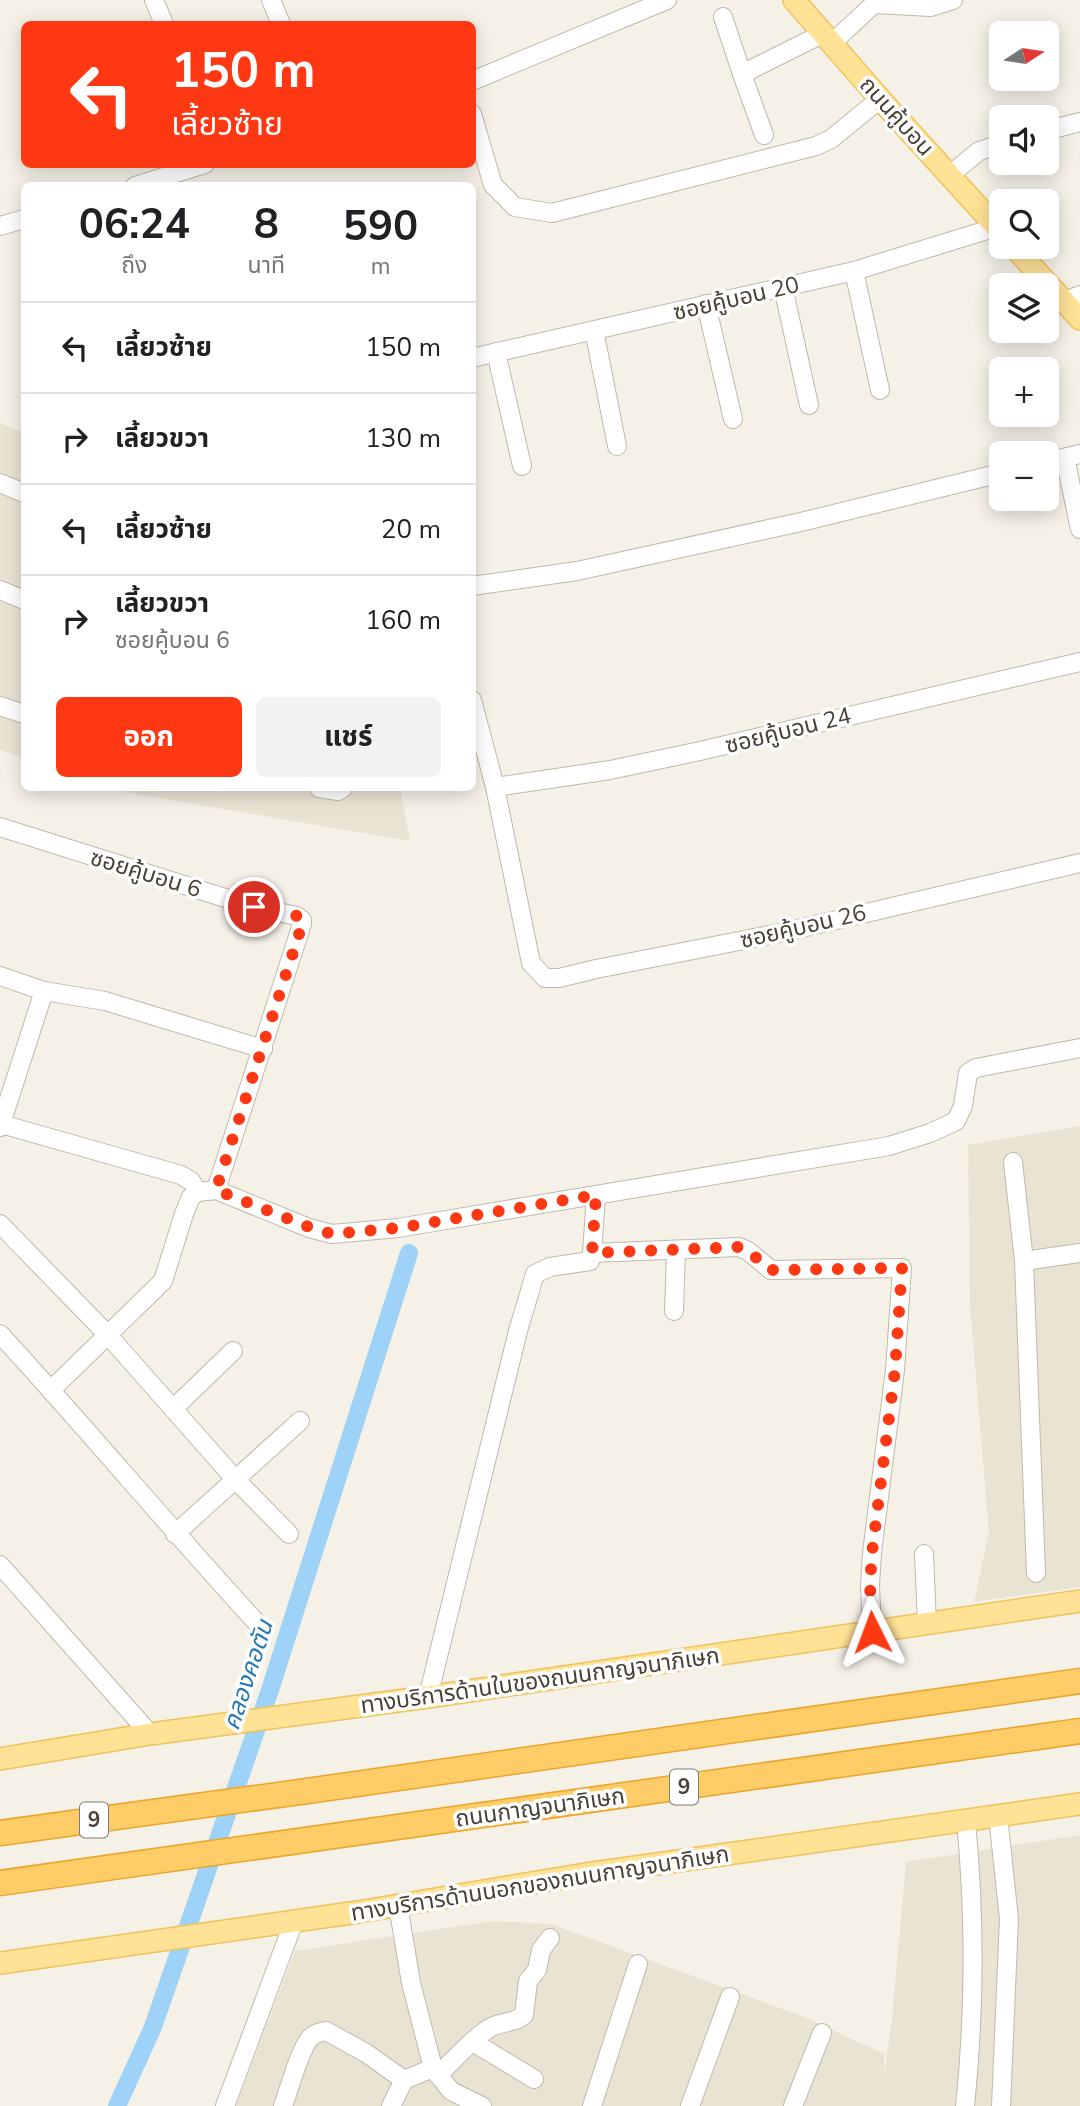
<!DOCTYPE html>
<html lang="th">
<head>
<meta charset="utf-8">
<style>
  body { margin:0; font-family:"Nunito Sans","Noto Sans Thai",sans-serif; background:#f2f2f2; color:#202124; height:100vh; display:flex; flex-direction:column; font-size:26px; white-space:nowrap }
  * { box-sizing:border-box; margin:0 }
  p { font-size:23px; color:#757577 }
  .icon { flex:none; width:38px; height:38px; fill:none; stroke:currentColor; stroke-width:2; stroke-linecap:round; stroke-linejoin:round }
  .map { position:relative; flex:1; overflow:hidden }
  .panel { position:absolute; left:21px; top:182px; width:455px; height:609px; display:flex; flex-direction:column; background:#fff; border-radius:10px; box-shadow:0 4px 18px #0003 }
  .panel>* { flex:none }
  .hud { position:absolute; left:21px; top:21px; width:455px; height:147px; border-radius:10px; box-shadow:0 4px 18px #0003; background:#ff3814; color:#fff; overflow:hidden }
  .needle { width:46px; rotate:78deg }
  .buttons { position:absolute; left:989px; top:21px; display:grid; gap:14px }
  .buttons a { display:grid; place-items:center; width:70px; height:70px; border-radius:10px; background:#fff; box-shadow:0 4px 18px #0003; font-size:35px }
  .pin { position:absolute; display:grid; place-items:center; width:60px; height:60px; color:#fff; margin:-30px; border:4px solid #fff; border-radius:50%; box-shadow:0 2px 7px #0007 }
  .me { position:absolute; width:77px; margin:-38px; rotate:357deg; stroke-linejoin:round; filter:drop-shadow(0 0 5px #0008) }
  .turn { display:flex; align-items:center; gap:24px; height:147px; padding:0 35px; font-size:32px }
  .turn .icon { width:91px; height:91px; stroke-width:2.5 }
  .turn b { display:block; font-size:49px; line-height:60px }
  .eta { display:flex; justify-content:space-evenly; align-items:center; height:119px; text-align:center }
  .eta b { font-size:42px; font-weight:700; line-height:49px }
  .cta { display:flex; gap:14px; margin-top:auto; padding:14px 35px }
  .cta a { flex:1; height:80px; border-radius:10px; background:#ff3814; color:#fff; font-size:28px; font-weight:700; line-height:80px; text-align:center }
  .cta a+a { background:#f2f2f2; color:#202124 }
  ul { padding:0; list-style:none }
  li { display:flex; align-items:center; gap:21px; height:91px; padding:0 35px; border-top:2px solid #e0e0e0 }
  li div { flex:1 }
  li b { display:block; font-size:26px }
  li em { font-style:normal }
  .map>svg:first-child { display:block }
  .residential { fill:#e9e3d4 }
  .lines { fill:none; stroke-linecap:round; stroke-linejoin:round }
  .canal { stroke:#9ed2f6; stroke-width:18 }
  .minor-casing { stroke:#c1b9a9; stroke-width:20 }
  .major-casing { stroke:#edc35c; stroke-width:24 }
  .highway-casing { stroke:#eaa52c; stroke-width:27 }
  .minor { stroke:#fff; stroke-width:18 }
  .major { stroke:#ffe296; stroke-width:21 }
  .highway { stroke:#ffcd68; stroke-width:24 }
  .route { stroke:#ff3814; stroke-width:12; stroke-dasharray:0 21.6 }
  .labels { text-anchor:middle; stroke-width:7; stroke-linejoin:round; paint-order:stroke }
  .shield { fill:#fff; stroke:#807a72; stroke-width:2 }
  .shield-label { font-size:21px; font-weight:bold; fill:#494135 }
  .street-label { font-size:23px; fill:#494135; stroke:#fff }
  .water-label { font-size:24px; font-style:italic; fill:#2477b5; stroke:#fff }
</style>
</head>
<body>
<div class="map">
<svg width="1080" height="2106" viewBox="0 0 1080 2106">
  <rect width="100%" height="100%" fill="#f5f1e7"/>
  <g class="residential">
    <polygon points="0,423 24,433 24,758 0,750"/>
    <polygon points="114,788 400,788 410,841 129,793"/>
    <polygon points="1080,1126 1080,1587 974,1602 989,1532 970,1304 968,1145"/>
    <polygon points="1080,1835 1080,2106 236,2106 295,1951 492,1921 551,1924 804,2017 884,2054 884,2075 892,2019 906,1862"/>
  </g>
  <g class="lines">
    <polyline class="canal" points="117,2106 153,2027 270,1690 409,1253"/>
    <g class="minor-casing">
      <g id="minor">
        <polyline points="154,0 164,24"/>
        <polyline points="271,0 281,24"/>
        <polyline points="723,17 742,74 824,33"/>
        <polyline points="832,43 874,4 931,7 953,0"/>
        <polyline points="742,74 764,135"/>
        <polyline points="472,81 667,0"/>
        <polyline points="472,114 493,185 515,207 552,213 816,146 831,139 880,99"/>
        <polyline points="1046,131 1080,122"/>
        <polyline points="950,175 979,151 1001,144"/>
        <polyline points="135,186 205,164"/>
        <polyline points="0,226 24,219"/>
        <polyline points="854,271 880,390"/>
        <polyline points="783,287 809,405"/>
        <polyline points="1063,302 1080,295"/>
        <polyline points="706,304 733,419"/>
        <polyline points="594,330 617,446"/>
        <polyline points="496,352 522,466"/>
        <polyline points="472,358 854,271 997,227"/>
        <polyline points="1065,458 1080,529"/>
        <polyline points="1046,462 1080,454"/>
        <polyline points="0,483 24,493"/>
        <polyline points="472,586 577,571 801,522 1001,473"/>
        <polyline points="0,590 24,600"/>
        <polyline points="472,700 495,787 531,963 545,978 559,978 596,969 785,932 1080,863"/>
        <polyline points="0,706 24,714"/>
        <polyline points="495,787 610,770 700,751 1080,662"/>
        <polyline points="319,788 338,791 343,788"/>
        <polyline points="0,827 254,907 297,916 302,920 302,924 216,1190"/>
        <polyline points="0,976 44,991 105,1001 263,1049"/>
        <polyline points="1,1124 181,1175 191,1181 198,1192"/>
        <polyline points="0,1127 44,991"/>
        <polyline points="1013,1162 1024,1261 1036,1573"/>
        <polyline points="0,1224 107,1334 235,1479 289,1534"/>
        <polyline points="592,1253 739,1247 748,1251 771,1270 902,1268 895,1370 872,1553 870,1585 872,1632"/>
        <polyline points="1024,1261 1080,1253"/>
        <polyline points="674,1311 676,1250"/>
        <path d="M0 1334C87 1429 169 1527 256 1622"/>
        <polyline points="51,1390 163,1281 184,1214 191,1197 198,1192 216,1190 309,1228 332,1234 398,1228 889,1146 930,1133 956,1121 963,1106 968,1073 976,1068 1080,1048"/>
        <polyline points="174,1408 233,1351"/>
        <polyline points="175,1534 300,1421"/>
        <polyline points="924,1554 927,1624"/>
        <polyline points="0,1565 150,1734"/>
        <polyline points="428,1697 518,1331 535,1274 550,1267 590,1261 592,1253 596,1195"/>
        <polyline points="998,1816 1009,1919 1001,2106"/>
        <polyline points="398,1905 411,1983 433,2068 451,2091 482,2106"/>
        <polyline points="473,2042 534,2079"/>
        <path d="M438 2075C454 2060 470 2041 488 2029 499 2021 514 2024 524 2015L528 1981 537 1970 541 1950 550 1938"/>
        <polyline points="225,2106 294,1921"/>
        <path d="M283 2106C289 2090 300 2048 311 2037 315 2033 321 2032 326 2031L366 2053 404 2080"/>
        <polyline points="391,2106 404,2080 433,2068"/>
        <polyline points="592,2106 638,1964"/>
        <polyline points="690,2106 730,1997"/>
        <polyline points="793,2106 822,2033"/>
        <path d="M965 2106C975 2011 975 1916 966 1821"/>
      </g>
    </g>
    <g class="major-casing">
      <g id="major">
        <polyline points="794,0 880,99 1001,232"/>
        <polyline points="1014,247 1080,319"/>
        <polyline points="0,1759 150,1734 428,1697 1080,1601"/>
        <polyline points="0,1963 358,1912 586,1874 1080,1804"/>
      </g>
    </g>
    <g class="highway-casing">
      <g id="highway">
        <polyline points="0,1833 307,1791 1080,1681"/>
        <polyline points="0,1883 1080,1731"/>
      </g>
    </g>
    <use href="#minor" class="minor"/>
    <use href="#major" class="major"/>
    <use href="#highway" class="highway"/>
  </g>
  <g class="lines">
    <polyline class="route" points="254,907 297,916 302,920 302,925 216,1190 309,1227 332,1234 398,1228 596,1195 592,1253 739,1247 748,1251 771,1270 902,1268 895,1370 872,1553 870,1585 872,1632"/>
  </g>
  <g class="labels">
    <g class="shield">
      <rect x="670" y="1769.5" width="28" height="35" rx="5"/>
      <rect x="80" y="1802.5" width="28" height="35" rx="5"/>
    </g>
    <g class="shield-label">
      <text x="684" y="1794">9</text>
      <text x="94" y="1827">9</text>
    </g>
    <g class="street-label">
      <text transform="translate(897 116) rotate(48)" y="8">ถนนคู้บอน</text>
      <text transform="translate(736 298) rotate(-13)" y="8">ซอยคู้บอน 20</text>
      <text transform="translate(788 730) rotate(-14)" y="8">ซอยคู้บอน 24</text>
      <text transform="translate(146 873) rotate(17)" y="8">ซอยคู้บอน 6</text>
      <text transform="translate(803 926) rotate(-13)" y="8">ซอยคู้บอน 26</text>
      <text transform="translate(540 1680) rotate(-8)" y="8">ทางบริการด้านในของถนนกาญจนาภิเษก</text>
      <text transform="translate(540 1807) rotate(-8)" y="8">ถนนกาญจนาภิเษก</text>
      <text transform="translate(540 1883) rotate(-9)" y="8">ทางบริการด้านนอกของถนนกาญจนาภิเษก</text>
    </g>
    <g class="water-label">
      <text transform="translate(248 1675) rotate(-72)" y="8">คลองคอตัน</text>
    </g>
  </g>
</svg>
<div class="buttons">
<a><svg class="needle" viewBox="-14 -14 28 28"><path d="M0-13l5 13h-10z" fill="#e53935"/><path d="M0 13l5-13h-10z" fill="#757577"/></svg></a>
<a><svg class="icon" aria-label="sound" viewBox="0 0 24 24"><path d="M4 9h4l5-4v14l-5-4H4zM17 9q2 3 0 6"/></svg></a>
<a><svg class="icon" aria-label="search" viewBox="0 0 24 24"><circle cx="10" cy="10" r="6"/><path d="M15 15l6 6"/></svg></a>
<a><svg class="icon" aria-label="layers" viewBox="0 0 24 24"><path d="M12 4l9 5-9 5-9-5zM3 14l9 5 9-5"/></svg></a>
<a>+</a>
<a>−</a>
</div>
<div class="pin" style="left:254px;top:907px;background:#d93025"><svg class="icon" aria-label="arrive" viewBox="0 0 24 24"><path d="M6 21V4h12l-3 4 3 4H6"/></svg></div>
<svg class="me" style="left:872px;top:1632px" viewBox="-20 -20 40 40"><path d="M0-17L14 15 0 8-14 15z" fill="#ff3814" stroke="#fff" stroke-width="4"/></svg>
<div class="hud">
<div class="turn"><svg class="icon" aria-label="left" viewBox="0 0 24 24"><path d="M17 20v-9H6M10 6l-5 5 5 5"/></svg><div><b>150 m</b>เลี้ยวซ้าย</div></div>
</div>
<section class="panel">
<div class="eta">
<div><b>06:24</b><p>ถึง</p></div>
<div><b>8</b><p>นาที</p></div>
<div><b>590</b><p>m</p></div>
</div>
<ul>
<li><svg class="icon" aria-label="left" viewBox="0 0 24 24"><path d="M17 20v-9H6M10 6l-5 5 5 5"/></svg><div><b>เลี้ยวซ้าย</b></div><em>150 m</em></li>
<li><svg class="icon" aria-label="right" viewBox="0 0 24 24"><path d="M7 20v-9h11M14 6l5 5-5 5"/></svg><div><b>เลี้ยวขวา</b></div><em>130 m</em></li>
<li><svg class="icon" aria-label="left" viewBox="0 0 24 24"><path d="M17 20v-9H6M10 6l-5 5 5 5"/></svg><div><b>เลี้ยวซ้าย</b></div><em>20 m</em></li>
<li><svg class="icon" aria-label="right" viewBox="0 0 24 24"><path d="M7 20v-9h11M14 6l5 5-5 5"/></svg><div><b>เลี้ยวขวา</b><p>ซอยคู้บอน 6</p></div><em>160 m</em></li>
</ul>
<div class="cta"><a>ออก</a><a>แชร์</a></div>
</section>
</div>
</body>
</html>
